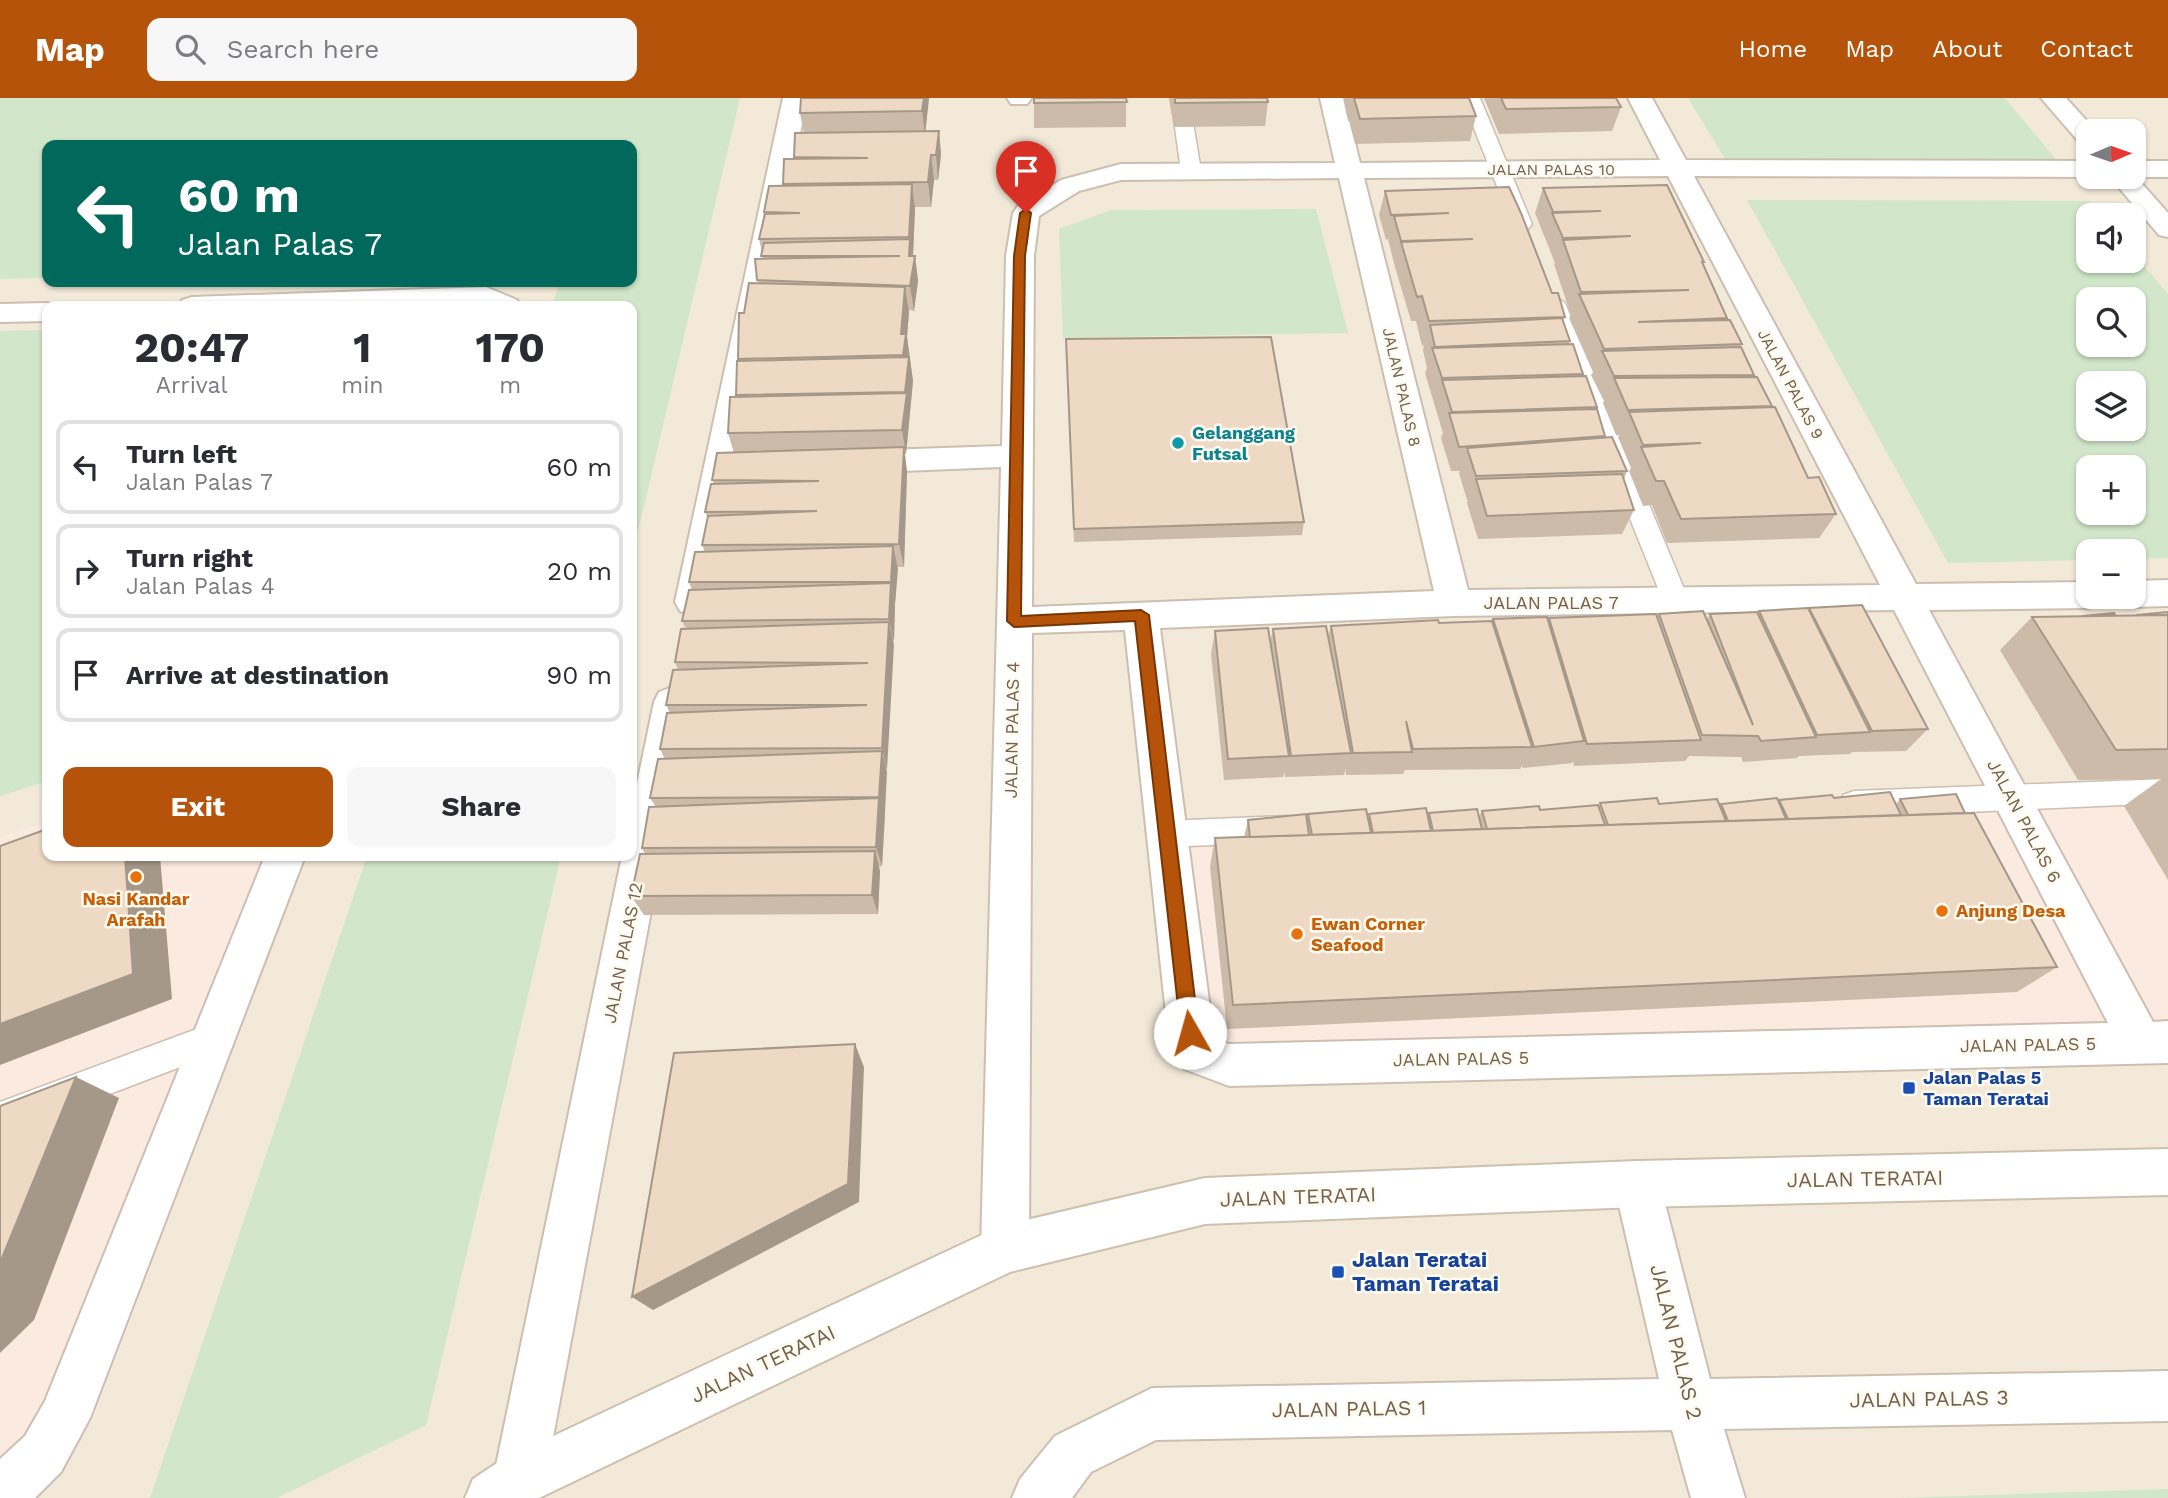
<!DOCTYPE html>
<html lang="en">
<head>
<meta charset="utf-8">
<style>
  body { margin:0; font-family:"Work Sans",sans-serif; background:#f7f7f7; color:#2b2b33; height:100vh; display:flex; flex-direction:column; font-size:26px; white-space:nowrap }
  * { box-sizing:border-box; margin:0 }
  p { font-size:23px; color:#7c7c81 }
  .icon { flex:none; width:38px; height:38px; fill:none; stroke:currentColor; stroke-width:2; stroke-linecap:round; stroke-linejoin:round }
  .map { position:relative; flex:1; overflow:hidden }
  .drawer { position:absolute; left:42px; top:203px; width:595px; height:560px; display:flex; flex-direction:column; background:#fff; border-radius:14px; box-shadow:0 2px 5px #0004 }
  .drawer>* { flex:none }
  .banner { position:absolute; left:42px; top:42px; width:595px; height:147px; border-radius:14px; box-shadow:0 2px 5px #0004; background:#00695c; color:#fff; overflow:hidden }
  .needle { width:46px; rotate:88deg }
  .tools { position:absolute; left:2076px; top:21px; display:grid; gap:14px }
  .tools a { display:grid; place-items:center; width:70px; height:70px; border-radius:14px; background:#fff; box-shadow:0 2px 5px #0004; font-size:35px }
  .pin { position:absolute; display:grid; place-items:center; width:60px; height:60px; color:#fff; margin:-72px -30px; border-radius:50% 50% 50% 0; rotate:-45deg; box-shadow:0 0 7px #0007 }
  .pin .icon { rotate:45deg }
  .me { position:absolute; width:77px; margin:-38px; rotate:353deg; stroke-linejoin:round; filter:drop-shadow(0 0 5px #0008) }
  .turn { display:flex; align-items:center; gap:24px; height:147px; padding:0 21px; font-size:32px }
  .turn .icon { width:91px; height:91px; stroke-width:2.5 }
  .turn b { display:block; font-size:49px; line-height:60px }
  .eta { display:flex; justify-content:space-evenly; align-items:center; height:119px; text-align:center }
  .eta b { font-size:42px; font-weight:700; line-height:49px }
  .button { display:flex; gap:14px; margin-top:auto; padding:14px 21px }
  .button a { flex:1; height:80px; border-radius:14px; background:#b45309; color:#fff; font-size:28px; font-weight:700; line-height:80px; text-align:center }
  .button a+a { background:#f7f7f7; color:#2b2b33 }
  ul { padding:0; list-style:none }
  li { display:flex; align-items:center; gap:21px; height:94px; margin:0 14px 10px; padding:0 7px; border:4px solid #e1e1e2; border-radius:14px }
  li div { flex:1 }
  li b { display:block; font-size:26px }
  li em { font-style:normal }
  header { display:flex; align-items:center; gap:42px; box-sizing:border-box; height:98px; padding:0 35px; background:#b45309; color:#fff }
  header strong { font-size:33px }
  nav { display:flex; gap:38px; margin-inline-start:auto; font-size:24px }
  .search { width:490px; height:63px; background:#f7f7f7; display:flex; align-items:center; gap:18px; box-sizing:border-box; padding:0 24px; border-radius:14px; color:#7c7c81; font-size:26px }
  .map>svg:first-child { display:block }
  .residential { fill:#f2e9d9; fill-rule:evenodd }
  .commercial { fill:#faeadf }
  .green { fill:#d2e7c9; fill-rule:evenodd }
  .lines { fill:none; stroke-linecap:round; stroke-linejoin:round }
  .lane-casing { stroke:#ccbfb1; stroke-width:3 }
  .street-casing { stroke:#ccbfb1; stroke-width:4 }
  .secondary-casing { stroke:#cec0ae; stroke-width:4 }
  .lane { fill:#fff; fill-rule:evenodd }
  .street { fill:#fff; fill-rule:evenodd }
  .secondary { fill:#fff; fill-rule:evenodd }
  .wall { fill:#ccbba9 }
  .shaded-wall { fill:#a69889 }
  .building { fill:#edd9c4; stroke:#a69889; stroke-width:2 }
  .route { fill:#b45309; stroke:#753606; stroke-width:2 }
  .culture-dot { fill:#0f9aa8; stroke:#fdfaf0; stroke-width:2.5 }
  .food-dot { fill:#e8710a; stroke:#fdfaf0; stroke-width:2.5 }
  .transit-dot { fill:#1a4fb4; stroke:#fdfaf0; stroke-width:2.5 }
  .labels { text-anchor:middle; stroke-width:5; stroke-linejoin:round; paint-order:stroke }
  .far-street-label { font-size:16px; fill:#73604f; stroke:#fdfaf0 }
  .culture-label { font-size:18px; font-weight:bold; fill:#0d838f; stroke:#fdfaf0; text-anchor:start }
  .street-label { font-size:18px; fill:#73604f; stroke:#fdfaf0 }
  .food-label { font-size:18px; font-weight:bold; fill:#c56008; stroke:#fdfaf0; text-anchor:start }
  .transit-label { font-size:18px; font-weight:bold; fill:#164399; stroke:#fdfaf0; text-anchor:start }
  .near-street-label { font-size:21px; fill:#73604f; stroke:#fdfaf0 }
  .near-transit-label { font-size:21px; font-weight:bold; fill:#164399; stroke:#fdfaf0; text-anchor:start }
</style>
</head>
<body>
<header>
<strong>Map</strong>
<div class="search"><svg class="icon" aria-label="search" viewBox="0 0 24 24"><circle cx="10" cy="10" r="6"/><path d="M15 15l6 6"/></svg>Search here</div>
<nav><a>Home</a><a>Map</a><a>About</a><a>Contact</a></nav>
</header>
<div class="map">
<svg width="2168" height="1400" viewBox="0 0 2168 1400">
  <rect width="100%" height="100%" fill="#fbf6ea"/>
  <path class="residential" d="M0 0H2168V1400H0ZM2088 33H2133V79H2088ZM47 47H632V184H47ZM2088 117H2133V163H2088ZM2088 201H2133V247H2088ZM47 208H632V758H47ZM2088 285H2133V331H2088ZM2088 369H2133V415H2088ZM2088 453H2133V499H2088Z"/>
  <g class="commercial">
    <polygon points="2168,704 2168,966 1231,989 1183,972 1171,947 1146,748"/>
    <polygon points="47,724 47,758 307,758 94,1319 59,1377 35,1400 0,1400 0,739"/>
  </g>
  <g class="green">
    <polygon points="0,0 740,0 632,459 632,208 552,208 560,184 632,184 632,47 47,47 47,180 0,181"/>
    <polygon points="1688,0 2005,0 2059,65 1730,69"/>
    <path d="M1747 102 2090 103 2102 117H2088V163H2133V155L2168 196V460L2133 461V453H2088V462L1948 465ZM2133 201V247H2088V201ZM2133 285V331H2088V285ZM2133 369V415H2088V369Z"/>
    <polygon points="1316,111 1348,235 1063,240 1059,131 1111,112"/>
    <polygon points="47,232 47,683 0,698 0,233"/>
    <polygon points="367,758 561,758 426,1327 277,1400 150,1400"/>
    <polygon points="2168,1391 2168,1400 1900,1400"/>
  </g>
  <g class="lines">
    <g class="lane-casing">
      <g id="lane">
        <polygon points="1171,0 1189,0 1201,73 1198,77 1184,77 1181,73"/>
        <polygon points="1462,0 1480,0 1532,126 1529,130 1515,130 1512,126"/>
        <polygon points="1554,198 1565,205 1690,505 1686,512 1677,515 1668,512 1664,505 1543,205"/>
        <polygon points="2168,681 2168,705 1854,719 1843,715 1839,706 1843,697 1854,693"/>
        <polygon points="1287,718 1298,722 1302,731 1298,740 1287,744 1165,749 1154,745 1150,736 1154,727 1165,723"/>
        <polygon points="210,926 222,931 227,942 222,953 0,1038 0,1004"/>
      </g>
    </g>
    <g class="street-casing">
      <g id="street">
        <polygon points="783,0 807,0 709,504 704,513 692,517 680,513 675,504"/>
        <polygon points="1007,0 1031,0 1031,1 1027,6 1011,6"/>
        <path d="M1320 0H1344L1360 65 1660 62 1628 0H1652L1686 62 2088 63V79L1694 78 1916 486 2088 484V499H2104L2100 506 2088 510 1929 512 2153 924 2168 923V965L1229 988 1184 971 1168 935 1125 532 1032 535 1029 1151 1022 1168 1005 1175 988 1168 981 1151 1001 369 854 375 843 372 838 364 843 356 854 353 1002 348 1006 158 1013 115 1017 109 1061 82 1121 66 1335 65ZM1668 78 1880 487 1468 492 1364 80ZM1339 80 1434 493 1032 509 1034 158 1039 118 1079 93 1121 82ZM1894 512 2108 925 1229 946 1214 941 1160 530 1454 518Z"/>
        <polygon points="2041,0 2066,0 2096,33 2088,33 2088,46 2079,44"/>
        <polygon points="2133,63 2168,63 2168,79 2136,79 2168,115 2168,139 2159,137 2110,79 2133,79"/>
        <polygon points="486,189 517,202 521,208 178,208 182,202 192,199"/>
        <polygon points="47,205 57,208 47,208 47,223 0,224 0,206"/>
        <polygon points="2168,482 2168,508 2133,509 2121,505 2117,499 2133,499 2133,483"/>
        <polygon points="672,589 685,594 690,604 545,1382 538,1400 500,1400 493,1382 622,758 632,758 632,710 654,604 659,594"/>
        <polygon points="265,758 305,758 90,1320 61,1374 35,1400 0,1400 0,1361 25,1338 45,1303"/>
        <polygon points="1637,1063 1653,1070 1660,1086 1710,1281 2168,1273 2168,1323 1724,1331 1745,1400 1691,1400 1672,1332 1156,1342 1091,1374 1072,1400 1012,1400 1020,1381 1055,1338 1152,1290 1659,1281 1614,1086 1621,1070"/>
      </g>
    </g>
    <g class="secondary-casing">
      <polygon id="secondary" points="2168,1051 2168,1097 1637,1109 1205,1126 1010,1174 539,1400 465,1400 473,1381 500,1363 988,1134 1005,1127 1205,1080 1637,1063"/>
    </g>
    <use href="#lane" class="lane"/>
    <use href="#street" class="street"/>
    <use href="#secondary" class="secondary"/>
  </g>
  <g class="wall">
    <polygon points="801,0 929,0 925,33 939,33 941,57 938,82 934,82 931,109 915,109 913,158 915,158 918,183 914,213 909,212 907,239 913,283 906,356 905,356 907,374 904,469 897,469 886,672 885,721 882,768 879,769 880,773 878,816 644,817 631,798 645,756 642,750 656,709 650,700 665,661 660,651 670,615 666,607 678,572 675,564 686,531 682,523 692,492 689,484 705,454 702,447 708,420 705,414 714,386 712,382 734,355 728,335 736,299 738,261 744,215 758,185 757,182 762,161 762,154 759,141 764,114 783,88 783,86 794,61 794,59 804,35 800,15"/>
    <polygon points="1126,0 1126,29 1034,30 1034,5"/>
    <polygon points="1169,0 1267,0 1268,4 1265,28 1174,29"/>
    <polygon points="1343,0 1469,0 1476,18 1470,43 1355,46 1349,23 1348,23"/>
    <polygon points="1484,0 1616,0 1621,9 1612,33 1499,36"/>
    <polygon points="1543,90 1704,164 1703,167 1727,220 1726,222 1742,246 1740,249 1754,277 1753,279 1772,308 1771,310 1808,380 1836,416 1819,440 1667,445 1652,407 1643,408 1629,373 1631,370 1618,339 1619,337 1616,337 1603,305 1604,303 1591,277 1593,274 1569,220 1571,217 1554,166 1555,165 1535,115"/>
    <polygon points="1385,93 1552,195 1565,219 1563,224 1570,243 1569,246 1583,276 1583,278 1597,309 1596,311 1605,338 1605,339 1627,373 1624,381 1634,412 1622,436 1478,441 1467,405 1468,402 1467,402 1459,375 1460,373 1451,373 1441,340 1443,335 1425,275 1427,270 1423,252 1424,247 1422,248 1416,223 1411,223 1395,169 1388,141 1386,142 1379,117"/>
    <polygon points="1066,241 1304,424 1302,437 1074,444"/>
    <polygon points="1809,510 1928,631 1906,653 1852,654 1850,656 1799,658 1797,660 1743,664 1741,659 1689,658 1685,663 1574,668 1573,663 1572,665 1523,670 1522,668 1520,671 1405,672 1403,676 1346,677 1346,671 1344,677 1285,679 1285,674 1283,679 1224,682 1211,556 1215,533 1270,545 1273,531 1328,538 1331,528 1492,523 1493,521 1548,523 1549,520 1657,519 1659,516 1707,521 1710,516 1757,515 1759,513 1808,511"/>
    <polygon points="2168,514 2168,782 2124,708 2161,681 2078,682 2000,552 2032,519 2136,517"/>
    <polygon points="1834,700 1896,706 1900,701 1966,715 2057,869 2017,894 1227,931 1210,769 1215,740 1244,739 1248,722 1307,723 1308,716 1368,720 1369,716 1428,718 1429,715 1479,719 1482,713 1540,712 1599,708 1600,705 1720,707 1721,706 1778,703 1779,702"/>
  </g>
  <g class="shaded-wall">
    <polygon points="924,0 929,0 925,38 922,13"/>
    <polygon points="939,33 941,57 938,82 936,57"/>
    <polygon points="931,57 934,82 931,109 928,84"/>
    <polygon points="912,86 915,111 913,158 915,158 918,183 914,213 910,188 909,158"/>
    <polygon points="905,189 909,214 907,239 913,283 906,356 902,332 906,300 905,294 907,280 901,236"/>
    <polygon points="904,349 907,374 904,469 899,446"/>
    <polygon points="893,448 898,471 895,507 891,484"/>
    <polygon points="891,485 895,508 894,544 889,521"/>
    <polygon points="889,524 894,547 887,672 882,650"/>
    <polygon points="882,653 887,674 882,768 876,749"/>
    <polygon points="875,753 880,773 878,816 872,797"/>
    <polygon points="125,758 160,758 172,901 0,967 0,926"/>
    <polygon points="855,946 864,969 859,1104 653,1212 632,1199"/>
    <polygon points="76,979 119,1000 34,1222 0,1255 0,1165"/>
  </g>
  <g class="building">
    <polygon points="801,0 924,0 922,13 800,15"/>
    <polygon points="1034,0 1126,0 1127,4 1034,5"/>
    <polygon points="1175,0 1267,0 1268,4 1175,5"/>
    <polygon points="1354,0 1469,0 1476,18 1360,21"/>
    <polygon points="1501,0 1616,0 1621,9 1506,11"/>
    <polygon points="939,33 936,57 931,57 928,84 783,86 784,61 868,60 794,59 795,35"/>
    <polygon points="912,86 909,139 759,141 765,116 800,115 764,114 769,88"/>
    <polygon points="1667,87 1704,164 1702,164 1727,220 1638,224 1730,222 1742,246 1604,251 1579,196 1689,192 1581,194 1563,142 1631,138 1563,140 1552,115 1601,113 1553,114 1543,90"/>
    <polygon points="1509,89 1521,115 1552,195 1558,195 1565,219 1429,223 1422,198 1417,199 1401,144 1473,141 1401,143 1394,118 1449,115 1391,117 1385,93"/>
    <polygon points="910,141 909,158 915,158 910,188 757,182 755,161 900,158 761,158 764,145"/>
    <polygon points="749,185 905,189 901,236 906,236 903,257 738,261 739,215 744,215"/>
    <polygon points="1562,220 1570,243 1435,249 1430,227"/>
    <polygon points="1271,239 1304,424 1074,431 1066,241"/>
    <polygon points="1573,246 1583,276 1442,280 1432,250"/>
    <polygon points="1741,249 1754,277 1614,278 1602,253"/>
    <polygon points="909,259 905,294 736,297 737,263"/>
    <polygon points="1586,278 1597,309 1452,314 1442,282"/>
    <polygon points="1757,279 1772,308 1628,312 1614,280"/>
    <polygon points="907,295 902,332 728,335 730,299"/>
    <polygon points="1775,309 1808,380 1819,379 1836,416 1681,421 1664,383 1656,383 1641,349 1701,345 1643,347 1629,314"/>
    <polygon points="1597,311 1605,338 1459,349 1449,315"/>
    <polygon points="1612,339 1627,373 1476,378 1467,350"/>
    <polygon points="904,349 899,446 702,447 708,418 817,413 705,414 711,386 819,383 712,382 717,355"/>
    <polygon points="1622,376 1634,412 1487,418 1476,381"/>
    <polygon points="893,448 891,484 689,484 695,454"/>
    <polygon points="891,485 889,521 682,523 689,492"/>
    <polygon points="1862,507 1928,631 1872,633 1809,510"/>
    <polygon points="1808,510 1870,634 1817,637 1759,513"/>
    <polygon points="1703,513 1753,627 1710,516 1757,514 1816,639 1761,643 1758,638 1702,637 1659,516"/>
    <polygon points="2168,514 2168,517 2136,517"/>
    <polygon points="2114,515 2115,517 2082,518"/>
    <polygon points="1656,516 1701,642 1587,646 1549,520"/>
    <polygon points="2168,517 2168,651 2116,652 2032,519"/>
    <polygon points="1547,519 1584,643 1534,649 1493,521"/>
    <polygon points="1438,522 1439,525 1492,523 1532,649 1413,651 1406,623 1412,654 1353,655 1331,528"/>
    <polygon points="889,524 882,650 660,651 667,615 867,607 666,607 673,572 868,565 675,564 681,531"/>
    <polygon points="1326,528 1351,655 1291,658 1273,531"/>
    <polygon points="1268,530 1289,658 1228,661 1215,533"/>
    <polygon points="882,653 879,699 650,700 658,661"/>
    <polygon points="1890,694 1901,717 1788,721 1779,702 1832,697 1834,700"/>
    <polygon points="1956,696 1965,715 1908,717 1900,701"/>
    <polygon points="879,700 876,749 642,750 649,709"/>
    <polygon points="1657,700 1659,706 1717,701 1726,723 1608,727 1600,705"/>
    <polygon points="1777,700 1786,721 1728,723 1721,706"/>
    <polygon points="1598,707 1605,727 1487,731 1482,713 1539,708 1540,712"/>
    <polygon points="1426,710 1431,733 1373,735 1369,716"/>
    <polygon points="1366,711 1371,735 1312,737 1308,716"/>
    <polygon points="1477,711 1482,731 1433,733 1429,715"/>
    <polygon points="1974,715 2057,869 1233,907 1215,740"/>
    <polygon points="1306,716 1309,737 1250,739 1248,722"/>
    <polygon points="47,731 47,758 125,758 133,876 0,926 0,748"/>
    <polygon points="875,753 872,797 631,798 640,756"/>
    <polygon points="855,946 848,1086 632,1199 674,955"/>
    <polygon points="76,979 0,1165 0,1008"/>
  </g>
  <polygon class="route" points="1026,111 1031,115 1025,158 1021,518 1141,512 1149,517 1199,935 1196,941 1190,943 1183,941 1181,935 1135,523 1014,529 1007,523 1014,158 1020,115"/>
  <circle class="culture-dot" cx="1178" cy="345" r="7"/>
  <g class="food-dot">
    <circle cx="136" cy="779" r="7"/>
    <circle cx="1942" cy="813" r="7"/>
    <circle cx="1297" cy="836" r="7"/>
  </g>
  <g class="transit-dot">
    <rect x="1902" y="983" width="14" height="14" rx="3.5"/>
    <rect x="1331" y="1167" width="14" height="14" rx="3.5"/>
  </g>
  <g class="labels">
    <g class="far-street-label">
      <text x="1551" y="77">JALAN PALAS 10</text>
      <text transform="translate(1791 286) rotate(62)" y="6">JALAN PALAS 9</text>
      <text transform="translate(1402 289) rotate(77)" y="6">JALAN PALAS 8</text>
    </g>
    <g class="culture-label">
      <text x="1192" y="341">Gelanggang<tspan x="1192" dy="21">Futsal</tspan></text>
    </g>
    <g class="street-label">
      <text x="1551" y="511">JALAN PALAS 7</text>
      <text transform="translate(1012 632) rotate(-89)" y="6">JALAN PALAS 4</text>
      <text transform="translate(2024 723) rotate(62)" y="6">JALAN PALAS 6</text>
      <text transform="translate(623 855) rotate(-79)" y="6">JALAN PALAS 12</text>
      <text transform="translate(2028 947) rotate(-1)" y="6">JALAN PALAS 5</text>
      <text transform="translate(1461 961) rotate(-1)" y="6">JALAN PALAS 5</text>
    </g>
    <g class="food-label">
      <text x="136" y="807" text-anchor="middle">Nasi Kandar<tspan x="136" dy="21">Arafah</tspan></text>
      <text x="1956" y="819">Anjung Desa</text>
      <text x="1311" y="832">Ewan Corner<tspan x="1311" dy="21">Seafood</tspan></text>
    </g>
    <g class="transit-label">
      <text x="1923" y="986">Jalan Palas 5<tspan x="1923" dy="21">Taman Teratai</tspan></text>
    </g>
    <g class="near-street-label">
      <text transform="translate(1865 1081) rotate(-1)" y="7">JALAN TERATAI</text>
      <text transform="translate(1298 1099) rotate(-2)" y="7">JALAN TERATAI</text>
      <text transform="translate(1676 1244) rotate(76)" y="7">JALAN PALAS 2</text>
      <text transform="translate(763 1266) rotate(-25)" y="7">JALAN TERATAI</text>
      <text transform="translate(1929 1301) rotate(-1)" y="7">JALAN PALAS 3</text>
      <text transform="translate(1349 1311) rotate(-1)" y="7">JALAN PALAS 1</text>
    </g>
    <g class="near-transit-label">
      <text x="1352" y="1169">Jalan Teratai<tspan x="1352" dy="24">Taman Teratai</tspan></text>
    </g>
  </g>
</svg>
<div class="tools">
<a><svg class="needle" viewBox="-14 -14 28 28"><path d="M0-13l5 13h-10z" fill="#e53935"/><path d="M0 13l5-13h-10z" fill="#7c7c81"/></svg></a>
<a><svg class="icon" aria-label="sound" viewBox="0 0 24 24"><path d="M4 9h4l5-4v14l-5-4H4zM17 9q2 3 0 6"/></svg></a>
<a><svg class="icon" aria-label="search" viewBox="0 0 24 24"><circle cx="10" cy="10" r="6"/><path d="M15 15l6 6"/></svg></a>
<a><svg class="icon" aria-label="layers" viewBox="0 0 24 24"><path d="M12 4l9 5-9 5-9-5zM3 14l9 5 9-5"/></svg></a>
<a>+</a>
<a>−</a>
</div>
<div class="pin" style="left:1026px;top:115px;background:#d93025"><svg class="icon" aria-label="arrive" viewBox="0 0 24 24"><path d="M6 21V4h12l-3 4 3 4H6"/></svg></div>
<svg class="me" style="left:1190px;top:935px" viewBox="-20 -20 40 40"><circle r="19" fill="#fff"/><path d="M0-13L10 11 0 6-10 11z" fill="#b45309"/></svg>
<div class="banner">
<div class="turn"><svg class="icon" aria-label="left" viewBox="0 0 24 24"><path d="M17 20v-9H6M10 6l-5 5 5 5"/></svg><div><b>60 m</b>Jalan Palas 7</div></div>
</div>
<section class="drawer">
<div class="eta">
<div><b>20:47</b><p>Arrival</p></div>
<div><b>1</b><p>min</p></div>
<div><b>170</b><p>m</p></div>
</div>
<ul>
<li><svg class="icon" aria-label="left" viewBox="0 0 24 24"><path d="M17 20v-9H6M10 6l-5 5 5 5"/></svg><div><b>Turn left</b><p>Jalan Palas 7</p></div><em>60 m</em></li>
<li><svg class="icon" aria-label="right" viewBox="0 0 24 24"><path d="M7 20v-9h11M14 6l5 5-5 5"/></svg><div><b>Turn right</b><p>Jalan Palas 4</p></div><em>20 m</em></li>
<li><svg class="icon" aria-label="arrive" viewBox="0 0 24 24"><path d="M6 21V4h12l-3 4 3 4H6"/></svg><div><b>Arrive at destination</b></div><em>90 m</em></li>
</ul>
<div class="button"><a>Exit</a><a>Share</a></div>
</section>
</div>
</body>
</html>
